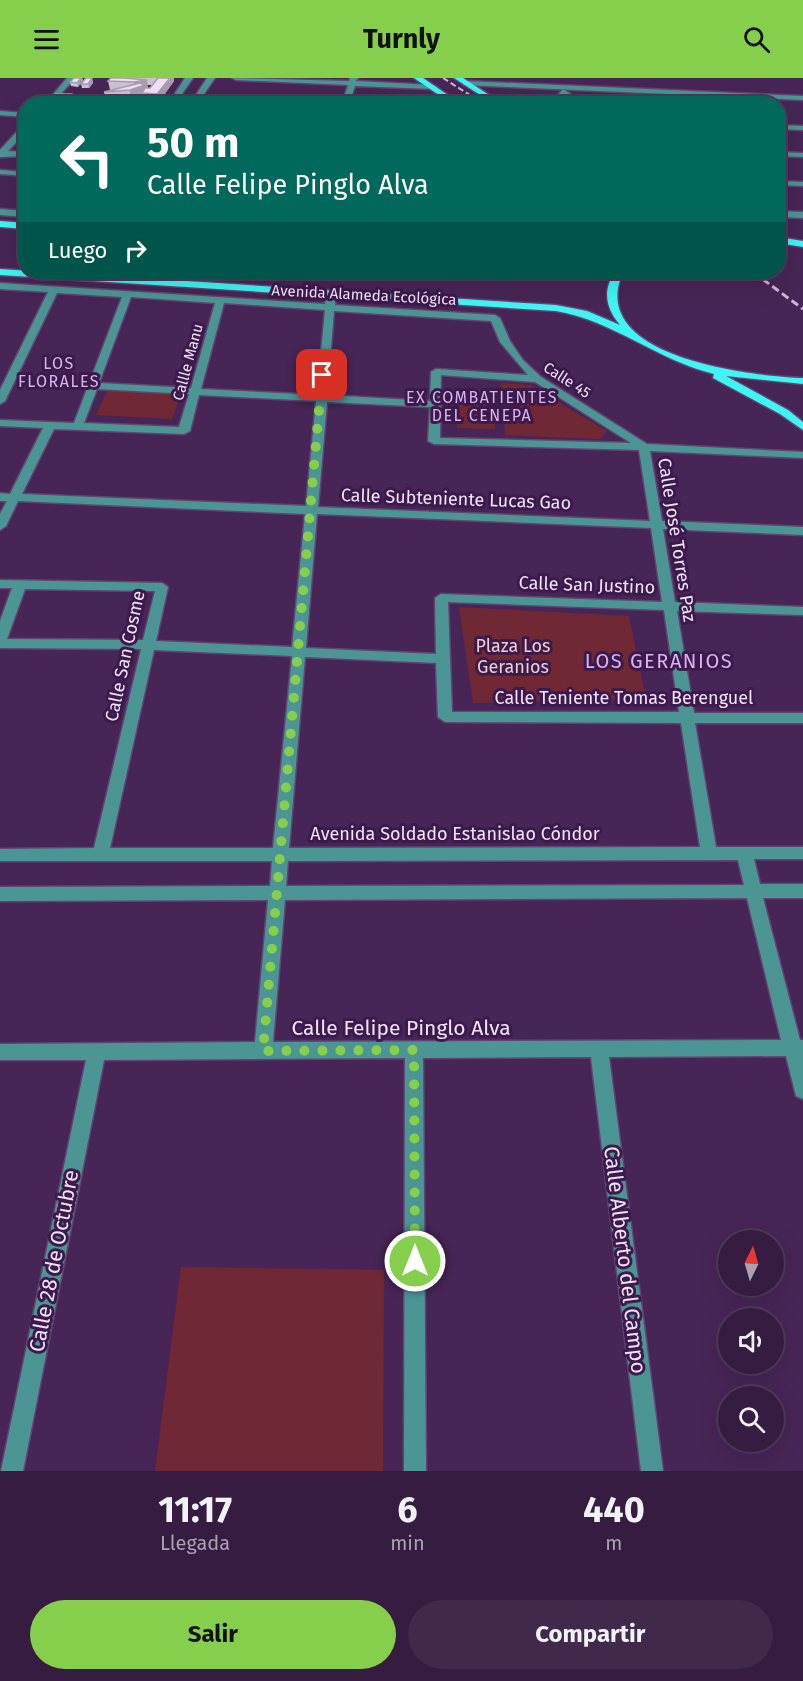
<!DOCTYPE html>
<html lang="es">
<head>
<meta charset="utf-8">
<style>
  body { margin:0; font-family:"Fira Sans",sans-serif; background:#40294b; color:#f1f3f6; height:100vh; display:flex; flex-direction:column; font-size:22px; white-space:nowrap }
  * { box-sizing:border-box; margin:0 }
  p { font-size:20px; color:#aaa1b1 }
  .icon { flex:none; width:33px; height:33px; fill:none; stroke:currentColor; stroke-width:2; stroke-linecap:round; stroke-linejoin:round }
  .map { position:relative; height:1393px; overflow:hidden }
  .side { display:flex; flex-direction:column; background:#351c40; flex:1 }
  .side>* { flex:none }
  .banner { position:absolute; left:18px; top:18px; width:768px; height:183px; border-radius:24px; box-shadow:0 6px 24px #0002,0 0 0 2px #4f3a59; background:#00695c; color:#fff; overflow:hidden }
  .needle { width:39px; rotate:5deg }
  .buttons { position:absolute; left:718px; top:1152px; display:grid; gap:12px }
  .buttons a { display:grid; place-items:center; width:66px; height:66px; border-radius:50%; background:#351c40; box-shadow:0 6px 24px #0002,0 0 0 2px #4f3a59; font-size:30px }
  .pin { position:absolute; display:grid; place-items:center; width:51px; height:51px; color:#fff; margin:-26px; border-radius:12px; box-shadow:0 3px 9px #0006 }
  .me { position:absolute; width:66px; margin:-33px; rotate:0deg; stroke-linejoin:round; filter:drop-shadow(0 0 4px #0008) }
  .turn { display:flex; align-items:center; gap:21px; height:126px; padding:0 30px; font-size:27px }
  .turn .icon { width:78px; height:78px; stroke-width:2.5 }
  .turn b { display:block; font-size:42px; line-height:51px }
  .then { display:flex; align-items:center; height:57px; padding:0 30px; background:#0003; gap:12px; font-size:22px }
  .eta { display:flex; justify-content:space-evenly; align-items:center; height:102px; text-align:center }
  .eta b { font-size:36px; font-weight:700; line-height:42px }
  .button { display:flex; gap:12px; margin-top:auto; padding:12px 30px }
  .button a { flex:1; height:69px; border-radius:36px; background:#85cf4c; color:#111; font-size:24px; font-weight:700; line-height:69px; text-align:center }
  .button a+a { background:#40294b; color:#f1f3f6 }
  header { display:flex; justify-content:space-between; align-items:center; height:78px; padding:0 30px; background:#85cf4c; color:#111; font-size:27px; font-weight:700 }
  .map>svg:first-child { display:block }
  .green { fill:#702934 }
  .lines { fill:none; stroke-linecap:round; stroke-linejoin:round }
  .minor-casing { stroke:#634371; stroke-width:3 }
  .major-casing { stroke:#634371; stroke-width:3 }
  .minor { fill:#4b9594; fill-rule:evenodd }
  .major { fill:#3ff4f2; fill-rule:evenodd }
  .rail-far1 { stroke:#c9b4d3; stroke-width:2; stroke-dasharray:6 3; stroke-linecap:butt }
  .rail { stroke:#c9b4d3; stroke-width:3; stroke-dasharray:8 4; stroke-linecap:butt }
  .wall { fill:#cec1d5; fill-rule:evenodd }
  .shaded-wall { fill:#a89dae }
  .building { fill:#f0e0f8; stroke:#a89dae; stroke-width:1.5 }
  .route { stroke:#85cf4c; stroke-width:10; stroke-dasharray:0 18 }
  .labels { text-anchor:middle; stroke-width:6; stroke-linejoin:round; paint-order:stroke }
  .far-street-label { font-size:15px; fill:#f3e3fc; stroke:#3c1a4b }
  .far-neighbourhood-label { font-size:16px; letter-spacing:1.5px; fill:#d9b2ee; stroke:#3c1a4b }
  .street-label { font-size:18px; fill:#f3e3fc; stroke:#3c1a4b }
  .park-label { font-size:18px; fill:#efcdce; stroke:#3c1a4b }
  .neighbourhood-label { font-size:20px; letter-spacing:1.5px; fill:#d9b2ee; stroke:#3c1a4b }
  .near-street-label { font-size:21px; fill:#f3e3fc; stroke:#3c1a4b }
</style>
</head>
<body>
<header><svg class="icon" aria-label="menu" viewBox="0 0 24 24"><path d="M4 6h16M4 12h16M4 18h16"/></svg>Turnly<svg class="icon" aria-label="search" viewBox="0 0 24 24"><circle cx="10" cy="10" r="6"/><path d="M15 15l6 6"/></svg></header>
<div class="map">
<svg width="803" height="1393" viewBox="0 0 803 1393">
  <rect width="100%" height="100%" fill="#472556"/>
  <g class="green">
    <polygon points="501,305 530,307 607,353 601,361 505,357"/>
    <polygon points="108,311 182,315 172,341 96,337"/>
    <polygon points="455,312 491,312 495,351 457,350"/>
    <polygon points="459,529 629,538 646,621 473,625"/>
    <polygon points="181,1189 384,1192 383,1393 155,1393"/>
  </g>
  <g class="lines">
    <g class="minor-casing">
      <g id="minor">
        <polygon points="67,0 75,0 52,26 45,26"/>
        <polygon points="185,0 193,0 175,26 168,26"/>
        <polygon points="207,0 215,0 197,26 190,26"/>
        <polygon points="232,0 349,3 350,0 358,0 356,3 433,7 437,9 433,11 355,8 349,26 342,26 348,7 236,2"/>
        <polygon points="466,3 803,18 803,22 463,7"/>
        <polygon points="562,12 565,12 584,26 575,26 559,16"/>
        <polygon points="0,33 26,35 26,39 0,37"/>
        <polygon points="23,47 26,47 26,54 8,73 26,74 26,78 0,79 0,72"/>
        <polygon points="778,47 803,48 803,52 778,51"/>
        <polygon points="778,74 803,75 803,79 778,78"/>
        <polygon points="0,92 26,94 26,98 0,96"/>
        <polygon points="778,103 803,104 803,108 778,107"/>
        <polygon points="0,131 26,133 26,139 0,137"/>
        <polygon points="778,133 803,134 803,140 778,139"/>
        <path d="M0 205 325 226 326 215 331 212 336 215 335 227 495 237 500 240 510 263 523 282 541 299 647 366 803 374V380L650 373 662 443 803 449V457L663 451 675 524 803 529V537L677 533 694 635H803V645H695L716 769H803V781H754L760 806H803V820H763L800 962H803V1021L796 1018 786 978 609 979 663 1393H641L591 979 423 980 426 1393H404L405 980 104 982 23 1393H1L86 982H0V966L255 964 268 822 0 823V809L270 808 272 783H0V771L94 770 141 571 0 570V543L12 510H0V502L162 505 168 509 156 563 292 569 305 436 18 423 6 448 0 452V436L7 423H0V415L10 416 43 350 0 348V342L74 345 122 219 57 215 5 323 0 326V312L48 214 0 211ZM131 219 215 225 191 310 99 305ZM224 225 325 232 317 317 201 311ZM334 233 491 243 500 264 528 297 436 291 431 294 430 323 327 317ZM441 297 535 304 631 365 440 360ZM97 311 189 316 179 349 84 345ZM199 317 316 323 306 428 22 416 54 351 184 356 190 353ZM327 324 430 329 428 363 434 366 639 372 650 443 318 429ZM317 436 651 450 662 524 441 516 435 520 436 576 306 570ZM25 511 155 513 143 562 7 561ZM448 524 664 532 679 634H452ZM154 572 292 578 273 770H110ZM305 579 436 585 438 639 445 644 681 645 700 769 289 770ZM738 782 744 807 286 808 288 783ZM747 820 781 962 273 964 285 822Z"/>
      </g>
    </g>
    <g class="major-casing">
      <g id="major">
        <polygon points="414,0 423,0 461,26 452,26"/>
        <polygon points="454,0 463,0 503,26 494,26"/>
        <polygon points="0,143 26,145 26,151 0,149"/>
        <polygon points="778,159 803,163 803,169 778,165"/>
        <path d="M0 191 556 227 587 233 620 247C606 230 602 213 615 194H623C585 279 749 298 803 300V306L726 298 788 332 803 344V352L780 336 713 300 714 296C657 282 614 243 556 233L0 197Z"/>
      </g>
    </g>
    <use href="#minor" class="minor"/>
    <use href="#major" class="major"/>
    <polyline class="rail-far1" points="443,0 484,26"/>
    <polyline class="rail" points="753,194 803,231"/>
  </g>
  <g class="wall">
    <polygon points="74,0 82,0 83,2 78,9 71,8 70,4"/>
    <polygon points="92,0 93,5 89,10 82,10 81,6"/>
    <path d="M111 0H174V3L159 24H143L142 17 131 21 106 22 104 14 113 12H110L108 3ZM147 7H152L150 10H145H148Z"/>
  </g>
  <g class="shaded-wall">
    <polygon points="81,0 82,0 83,2 78,9 77,5"/>
    <polygon points="92,0 93,5 89,10 88,6"/>
    <polygon points="170,0 174,0 174,3 159,24 157,16"/>
    <polygon points="147,2 148,10 145,10 142,15 142,17 131,21 130,12 135,10 134,4"/>
  </g>
  <g class="building">
    <polygon points="74,0 81,0 77,5 70,4"/>
    <polygon points="86,0 92,0 88,6 81,6"/>
    <polygon points="111,0 125,0 147,2 134,4 108,3"/>
    <polygon points="158,0 170,0 157,16 142,15 145,10 150,10"/>
    <polygon points="140,5 145,7 130,12 104,14"/>
    <polygon points="55,16 72,16 82,23 101,25 100,26 61,26 62,25 47,24"/>
  </g>
  <g class="lines">
    <polyline class="route" points="322,297 263,973 414,972 415,1183"/>
  </g>
  <g class="labels">
    <g class="far-street-label">
      <text transform="translate(364 217) rotate(3)" y="5">Avenida Alameda Ecológica</text>
      <text transform="translate(188 284) rotate(-75)" y="5">Callle Manu</text>
      <text transform="translate(567 302) rotate(33)" y="5">Calle 45</text>
    </g>
    <g class="far-neighbourhood-label">
      <text x="59" y="291">LOS<tspan x="59" dy="18">FLORALES</tspan></text>
      <text x="482" y="325">EX COMBATIENTES<tspan x="482" dy="18">DEL CENEPA</tspan></text>
    </g>
    <g class="street-label">
      <text transform="translate(456 421) rotate(2)" y="6">Calle Subteniente Lucas Gao</text>
      <text transform="translate(677 462) rotate(81)" y="6">Calle José Torres Paz</text>
      <text transform="translate(587 507) rotate(2)" y="6">Calle San Justino</text>
      <text transform="translate(125 578) rotate(-78)" y="6">Calle San Cosme</text>
      <text x="624" y="626">Calle Teniente Tomas Berenguel</text>
      <text x="455" y="762">Avenida Soldado Estanislao Cóndor</text>
    </g>
    <g class="park-label">
      <text x="513" y="574">Plaza Los<tspan x="513" dy="21">Geranios</tspan></text>
    </g>
    <g class="neighbourhood-label">
      <text x="659" y="590">LOS GERANIOS</text>
    </g>
    <g class="near-street-label">
      <text x="401" y="957">Calle Felipe Pinglo Alva</text>
      <text transform="translate(625 1182) rotate(83)" y="7">Calle Alberto del Campo</text>
      <text transform="translate(54 1183) rotate(-79)" y="7">Calle 28 de Octubre</text>
    </g>
  </g>
</svg>
<div class="buttons">
<a><svg class="needle" viewBox="-14 -14 28 28"><path d="M0-13l5 13h-10z" fill="#e53935"/><path d="M0 13l5-13h-10z" fill="#aaa1b1"/></svg></a>
<a><svg class="icon" aria-label="sound" viewBox="0 0 24 24"><path d="M4 9h4l5-4v14l-5-4H4zM17 9q2 3 0 6"/></svg></a>
<a><svg class="icon" aria-label="search" viewBox="0 0 24 24"><circle cx="10" cy="10" r="6"/><path d="M15 15l6 6"/></svg></a>
</div>
<div class="pin" style="left:322px;top:297px;background:#d93025"><svg class="icon" aria-label="arrive" viewBox="0 0 24 24"><path d="M6 21V4h12l-3 4 3 4H6"/></svg></div>
<svg class="me" style="left:415px;top:1183px" viewBox="-20 -20 40 40"><circle r="17" fill="#85cf4c" stroke="#fff" stroke-width="3"/><path d="M0-11L8 9 0 5-8 9z" fill="#fff"/></svg>
<div class="banner">
<div class="turn"><svg class="icon" aria-label="left" viewBox="0 0 24 24"><path d="M17 20v-9H6M10 6l-5 5 5 5"/></svg><div><b>50 m</b>Calle Felipe Pinglo Alva</div></div>
<div class="then">Luego<svg class="icon" aria-label="right" viewBox="0 0 24 24"><path d="M7 20v-9h11M14 6l5 5-5 5"/></svg></div>
</div>
</div>
<section class="side">
<div class="eta">
<div><b>11:17</b><p>Llegada</p></div>
<div><b>6</b><p>min</p></div>
<div><b>440</b><p>m</p></div>
</div>
<div class="button"><a>Salir</a><a>Compartir</a></div>
</section>
</body>
</html>
